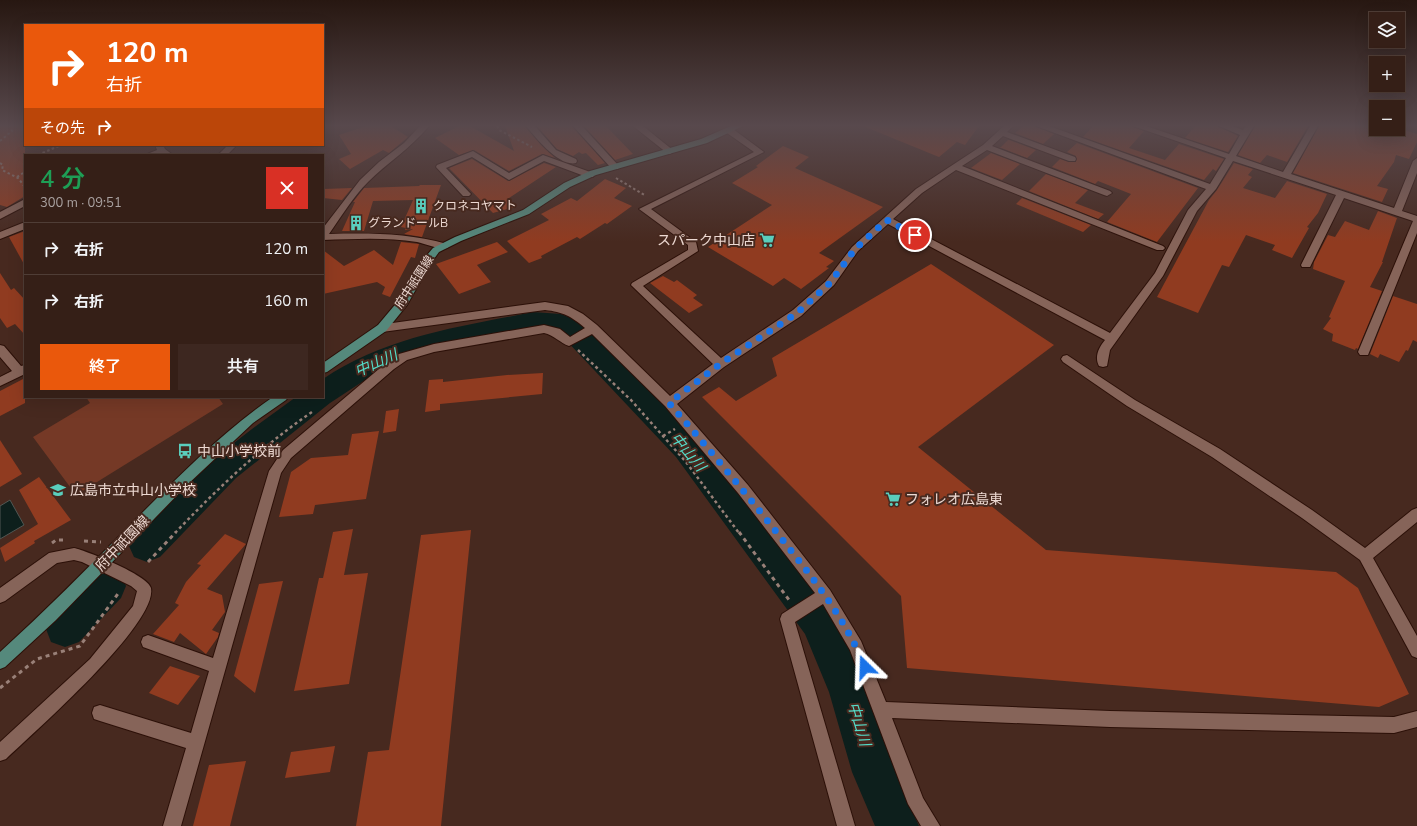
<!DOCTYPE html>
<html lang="ja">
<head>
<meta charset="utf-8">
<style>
  body { margin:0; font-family:"Nunito Sans","Noto Sans JP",sans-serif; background:#3d2720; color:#f1f3f6; height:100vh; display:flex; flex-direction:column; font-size:15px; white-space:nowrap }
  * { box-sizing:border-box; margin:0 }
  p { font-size:13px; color:#aaa2a1 }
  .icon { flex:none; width:22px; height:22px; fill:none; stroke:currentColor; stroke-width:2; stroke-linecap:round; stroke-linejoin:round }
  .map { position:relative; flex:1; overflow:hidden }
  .sheet { position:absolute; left:24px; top:154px; width:300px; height:244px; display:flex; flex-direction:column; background:#351f17; border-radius:0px; box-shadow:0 4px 16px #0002,0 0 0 1px #4f3d36 }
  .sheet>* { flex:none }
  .banner { position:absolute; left:24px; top:24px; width:300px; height:122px; border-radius:0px; box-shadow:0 4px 16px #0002,0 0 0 1px #4f3d36; background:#ea580c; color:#fff; overflow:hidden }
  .controls { position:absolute; left:1369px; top:12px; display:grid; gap:8px }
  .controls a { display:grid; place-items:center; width:36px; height:36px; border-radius:0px; background:#351f17; box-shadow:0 4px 16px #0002,0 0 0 1px #4f3d36; font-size:20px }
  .pin { position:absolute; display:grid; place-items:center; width:34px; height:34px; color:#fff; margin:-17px; border:2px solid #fff; border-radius:50%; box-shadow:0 1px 4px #0007 }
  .me { position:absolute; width:44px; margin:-22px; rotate:338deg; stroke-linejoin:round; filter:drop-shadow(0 0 3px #0008) }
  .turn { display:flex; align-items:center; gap:14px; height:84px; padding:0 16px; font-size:18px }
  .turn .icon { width:52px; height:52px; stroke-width:2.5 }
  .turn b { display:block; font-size:28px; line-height:34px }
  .then { display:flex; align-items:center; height:38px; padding:0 16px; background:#0003; gap:8px; font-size:15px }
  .round { display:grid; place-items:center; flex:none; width:42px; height:42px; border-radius:0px; background:#3d2720 }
  .summary { display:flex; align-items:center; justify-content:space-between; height:68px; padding:0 16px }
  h1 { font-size:24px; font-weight:600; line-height:30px; color:#1e9e55 }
  .cta { display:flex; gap:8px; margin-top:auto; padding:8px 16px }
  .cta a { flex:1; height:46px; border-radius:0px; background:#ea580c; color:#fff; font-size:16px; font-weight:600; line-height:46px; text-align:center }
  .cta a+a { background:#3d2720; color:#f1f3f6 }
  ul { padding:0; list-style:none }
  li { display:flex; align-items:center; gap:12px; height:52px; padding:0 16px; border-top:1px solid #4f3d36 }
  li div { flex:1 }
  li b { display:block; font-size:15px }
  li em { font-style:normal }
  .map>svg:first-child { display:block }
  .green { fill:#753926 }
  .water { fill:#0d1f1c; stroke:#505753 }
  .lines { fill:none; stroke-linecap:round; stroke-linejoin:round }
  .river { fill:#0d1f1c; fill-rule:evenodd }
  .building { fill:#903b20 }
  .minor-casing { stroke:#2c1008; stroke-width:2 }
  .major-casing { stroke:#2c1008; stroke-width:2 }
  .path-far2 { stroke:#998078; stroke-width:2; stroke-dasharray:2.5 2.5; stroke-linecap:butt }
  .path-far1 { stroke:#998078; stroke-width:2.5; stroke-dasharray:3 3; stroke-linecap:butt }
  .path { stroke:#998078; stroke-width:3; stroke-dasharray:4 4; stroke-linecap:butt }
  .minor { fill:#866459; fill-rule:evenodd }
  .major { fill:#55897c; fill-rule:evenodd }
  .route { stroke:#1a73e8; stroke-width:7; stroke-dasharray:0 12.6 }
  .labels { text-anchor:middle; stroke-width:4; stroke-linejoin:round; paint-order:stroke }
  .far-poi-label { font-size:12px; fill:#edd9d2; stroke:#47291f; text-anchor:start }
  .far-street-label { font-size:12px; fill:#edd9d2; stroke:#47291f }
  .poi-label { font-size:14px; fill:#edd9d2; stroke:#47291f; text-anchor:start }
  .street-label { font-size:14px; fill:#edd9d2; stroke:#47291f }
  .water-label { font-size:15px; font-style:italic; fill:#54ddca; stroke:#47291f }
</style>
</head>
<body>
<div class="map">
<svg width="1417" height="826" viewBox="0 0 1417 826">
  <rect width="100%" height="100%" fill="#47291f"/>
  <polygon class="green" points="86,397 218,397 223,404 76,495 33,437 90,403"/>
  <polygon class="water" points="10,500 24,525 0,539 0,506"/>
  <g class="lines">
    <g class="river">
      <path d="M533 312 561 314 583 323 698 439 832 609 869 692 894 768 919 826H875L852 772 829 692 805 634 676 457 563 337 556 333 533 332 434 352 406 360 362 382 330 403 236 478 160 557 147 562 134 557 129 546 134 535 212 460 252 429 296 397H323V379C387 336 459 327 533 312Z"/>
      <polygon points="108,569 121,574 126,586 121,598 79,642 65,647 51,642 46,629 51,616 95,574"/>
    </g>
  </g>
  <g class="building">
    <polygon points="0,126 25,126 25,196 7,207 0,205"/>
    <polygon points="366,126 391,126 408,137 389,153 383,150 350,169 339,159 351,154 339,135"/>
    <polygon points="459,126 470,126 514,151 505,126 525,126 541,145 555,158 542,154 509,171 474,150 459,155 435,138"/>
    <polygon points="537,126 572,126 605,163 598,165 586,153 582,154 579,152 573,156 557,149"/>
    <polygon points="584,126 606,126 633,154 615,160"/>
    <polygon points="863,126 979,126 965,145 957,142 939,157"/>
    <polygon points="1023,126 1035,126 1054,134 1043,144 1015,133"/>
    <polygon points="1093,126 1132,126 1144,131 1129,148 1165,160 1179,144 1224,159 1216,171 1213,169 1204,180 1083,137"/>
    <polygon points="1195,126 1218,126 1238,136 1228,152 1185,138"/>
    <polygon points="1255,126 1308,126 1287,162 1267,155 1260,163 1238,155"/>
    <polygon points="1319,126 1376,126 1376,129 1398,128 1417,134 1417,142 1409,159 1396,155 1394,162 1377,186 1388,189 1382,202 1293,173"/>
    <polygon points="1008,140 1009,140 1036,150 1027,158 999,147 1001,147"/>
    <polygon points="1077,143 1198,188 1157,242 1107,222 1131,194 1098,181 1095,184 1052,167 1060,159 1069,162 1076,162 1076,156 1067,152"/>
    <polygon points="783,146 809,157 795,168 883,207 819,253 834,261 826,267 829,268 801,289 784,278 773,286 708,247 772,205 732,183 758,167 756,166"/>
    <polygon points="991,153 1020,164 1002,180 971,168"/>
    <polygon points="472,159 508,181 544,163 556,167 509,198 515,207 493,213 449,168"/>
    <polygon points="1234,163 1253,169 1248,175 1252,177 1243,188 1275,198 1287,181 1327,194 1318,213 1307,227 1309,228 1292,258 1272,250 1275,245 1246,235 1229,267 1222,265 1198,313 1157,297 1209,200 1217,190"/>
    <polygon points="1046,174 1088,190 1075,203 1104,214 1098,219 1029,191"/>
    <polygon points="605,179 626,188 614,198 632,206 607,224 605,223 580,239 577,237 541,256 542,258 529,263 507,241 549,220 541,214 571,198 577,201"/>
    <polygon points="420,185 441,185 422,237 404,234 413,229 405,230 406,228 401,227 413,200 373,201 364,231 342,231 355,202 353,202 364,188 419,186"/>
    <polygon points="352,188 342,200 323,198 323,189"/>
    <polygon points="1022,198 1091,225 1083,232 1016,204"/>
    <polygon points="1378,211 1397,218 1382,262 1383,262 1370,287 1382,291 1358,349 1356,348 1355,350 1332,341 1333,334 1323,329 1331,318 1329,317 1345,281 1313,269 1314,262 1328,235 1335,237 1345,221 1369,230"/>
    <polygon points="25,231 25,266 9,237"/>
    <polygon points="401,242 419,244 415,258 411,257 390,297 382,294 385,287 377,282 323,294 323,250 344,266 374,250 393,265"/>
    <polygon points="497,242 508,252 477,265 491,282 459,294 436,264"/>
    <polygon points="931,264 1054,345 918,447 1046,550 1336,572 1358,588 1409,694 1379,707 907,668 901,596 702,397 719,387 736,401 777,376 772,358"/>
    <polygon points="0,273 11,290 14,288 25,300 25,335 15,324 7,328 0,318"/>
    <polygon points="663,276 674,282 677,280 697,295 693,298 703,305 689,313 650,283"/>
    <polygon points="1393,296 1417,304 1417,342 1413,340 1408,351 1406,350 1399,362 1380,354 1378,358 1370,354"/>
    <polygon points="543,373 542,394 440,404 440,410 425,412 429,380 443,379 443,382 507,375"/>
    <polygon points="25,378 25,403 0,416 0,391"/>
    <polygon points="399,409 396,431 383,433 386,411"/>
    <polygon points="379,431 366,499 315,505 313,514 279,517 291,472 311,458 348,455 352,434"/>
    <polygon points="0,440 22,474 0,487"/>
    <polygon points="39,477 71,520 34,541 35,543 5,562 0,548 38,524 19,490"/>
    <polygon points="353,529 344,575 368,573 349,684 294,691 319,578 323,578 333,532"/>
    <polygon points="471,530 441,826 356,826 368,752 389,750 421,535"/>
    <polygon points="225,534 246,544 207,589 222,595 225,612 212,630 219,633 218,637 206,654 180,633 174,642 153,634 179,605 175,603 186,582 201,565 197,564"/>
    <polygon points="283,581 255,693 234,676 259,584"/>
    <polygon points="170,666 200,676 178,705 149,693"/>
    <polygon points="335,746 330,772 285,778 291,752"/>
    <polygon points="246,761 230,826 193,826 209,765"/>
  </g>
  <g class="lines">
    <g class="minor-casing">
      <g id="minor">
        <path d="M420 126H429C411 148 387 163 368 182 353 197 341 217 329 234 370 233 408 233 447 244L449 246 447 248C439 250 426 244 417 242 386 237 354 239 323 240V228L360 180 379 162 404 143Z"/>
        <path d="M526 126H535L556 150 576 159 577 161 576 163C559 167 536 138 526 126Z"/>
        <polygon points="573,126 582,126 618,165 619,167 618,169 612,169"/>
        <polygon points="633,126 643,126 674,151 670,154 667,153"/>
        <path d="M1004 126H1013L1007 132 1075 157 1076 159 1075 161H1069L1003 136 992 146 1110 191 1112 193 1107 196 1104 195 987 150 962 166 1163 246 1165 248 1163 250H1157L956 170 922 193 893 219 1110 333 1155 273 1188 210 1206 189 1036 126H1049L1210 184 1226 158 1133 126H1146L1229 154 1240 135 1219 126H1232L1243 130 1246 126H1254L1236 156 1283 172 1310 126H1318L1291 174 1394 208 1413 161 1417 158V173L1402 211 1417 216V233L1368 355H1360L1358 352 1413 221 1344 198 1311 265 1310 267H1302L1301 265 1336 195 1233 161 1216 189 1197 211 1163 276 1110 350 1107 366 1103 367 1099 366C1094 357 1099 347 1105 340L888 224 858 251 834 285 801 316 724 367 677 404 748 485 830 590 861 641 886 702 1110 711 1394 717 1417 711V727L1394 733 1110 727 892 718 923 798 940 826H921L908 804 850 650 823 604 795 622 855 826H837L780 619 782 614 815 593 738 493 665 406 592 334 569 346C560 343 554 335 544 333L434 352 407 360 394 369 291 458 281 473 181 826H163L186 748 100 721 94 719 92 713 94 707 100 705 191 733 209 671 143 647 141 642 143 637 148 635 213 658 269 471 283 450 386 363 399 354 434 344 544 325 560 329 570 337 585 328C571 316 563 312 545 310L382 332 378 331 377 328 378 325 545 302 568 306 583 314 597 325 670 396 713 364 631 285 632 283 688 250V245L639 209 754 152 727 133 726 131 727 129H733L764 152 651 209 696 242 698 251 643 286 721 358 793 310 826 281 852 247 916 189 983 145Z"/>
        <polygon points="155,145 163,145 165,149 173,155 145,155 157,150"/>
        <polygon points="228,145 237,145 227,155 218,155"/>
        <polygon points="473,151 509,173 543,155 593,173 594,175 593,177 587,177 544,161 509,180 472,157 446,168 469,192 471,194 469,196 463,196 436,167 437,165"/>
        <polygon points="25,199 25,206 0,219 0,212"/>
        <polygon points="25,222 25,229 0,239 0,232"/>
        <polygon points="0,345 4,346 21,366 25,365 25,374 0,386 0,377 12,371 0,357"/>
        <polygon points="1067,355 1135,400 1220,449 1312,510 1365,548 1412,510 1417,508 1417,522 1373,558 1417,636 1417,658 1412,656 1360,560 1302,518 1212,457 1127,406 1063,362 1061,359 1063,356"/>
        <path d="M74 548C87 551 148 575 151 588 158 624 34 732 6 759L0 761V742L90 659 133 606 137 591 131 586 82 562 74 560 57 563 5 601 0 603V588L49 553Z"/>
      </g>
    </g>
    <g class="major-casing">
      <g id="major">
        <polygon points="731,126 743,126 707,143 596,175 570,187 529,214 461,241 439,252 431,263 407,305 386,331 327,372 323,373 323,363 378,325 399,300 422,261 433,248 455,237 523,210 564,183 590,171 701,139"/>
        <path d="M273 397H288L286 400 253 423 187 485 56 620 5 667 0 669V652C45 611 88 568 131 524 176 479 221 433 273 397Z"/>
      </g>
    </g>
    <g class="path-far2">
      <polyline points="497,126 499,130 532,147"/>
      <polyline points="0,141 12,131 10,126"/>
      <polyline points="38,155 61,145"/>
      <polyline points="0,163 3,165 2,170 18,178 25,187"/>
      <polyline points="17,177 23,173 25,167"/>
      <polyline points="616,178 646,196"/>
    </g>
    <g class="path-far1">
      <polyline points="578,350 631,400 686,462 739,533"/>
      <polyline points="663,436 675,429"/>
      <path d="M175 533C218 488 261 447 312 412"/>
    </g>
    <g class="path">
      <polyline points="739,532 789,600"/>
      <polyline points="84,541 101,542"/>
      <polyline points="52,543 56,540 63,540"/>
      <polyline points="148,562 176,532"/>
      <polyline points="0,688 37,659 80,646 120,591"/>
    </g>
    <use href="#minor" class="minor"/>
    <use href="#major" class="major"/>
  </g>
  <linearGradient id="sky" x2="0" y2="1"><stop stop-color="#271711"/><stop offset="0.52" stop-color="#58494d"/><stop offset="1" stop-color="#58494d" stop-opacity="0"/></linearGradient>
  <rect width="1417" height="242" fill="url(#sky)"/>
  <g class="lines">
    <path class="route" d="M865 667C846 621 819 586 789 548 750 498 710 450 669 403L720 364 797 313 830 283 855 249 887 220 915 235"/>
  </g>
  <defs>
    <g id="building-bare" transform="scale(1.2)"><path d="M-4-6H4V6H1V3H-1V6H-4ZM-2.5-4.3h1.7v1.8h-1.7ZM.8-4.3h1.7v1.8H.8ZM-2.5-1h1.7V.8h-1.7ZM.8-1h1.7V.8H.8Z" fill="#5acebd" stroke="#47291f" stroke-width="2.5" paint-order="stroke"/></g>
    <g id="supermarket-bare" transform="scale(1.2)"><path d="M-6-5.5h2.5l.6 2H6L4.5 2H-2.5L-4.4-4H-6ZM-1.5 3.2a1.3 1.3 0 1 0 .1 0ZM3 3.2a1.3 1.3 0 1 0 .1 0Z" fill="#5acebd" stroke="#47291f" stroke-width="2.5" paint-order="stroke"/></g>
    <g id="bus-bare" transform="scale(1.2)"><path d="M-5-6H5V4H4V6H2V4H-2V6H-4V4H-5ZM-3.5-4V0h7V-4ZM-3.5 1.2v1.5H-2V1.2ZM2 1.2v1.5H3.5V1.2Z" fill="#5acebd" stroke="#47291f" stroke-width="2.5" paint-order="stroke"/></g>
    <g id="school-bare" transform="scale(1.2)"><path d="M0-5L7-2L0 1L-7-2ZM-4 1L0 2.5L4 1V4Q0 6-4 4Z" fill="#5acebd" stroke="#47291f" stroke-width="2.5" paint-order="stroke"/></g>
  </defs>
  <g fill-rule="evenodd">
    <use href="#building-bare" x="421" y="206"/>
    <use href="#building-bare" x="356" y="223"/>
    <use href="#supermarket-bare" x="767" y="240"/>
    <use href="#bus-bare" x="185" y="451"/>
    <use href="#school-bare" x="58" y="490"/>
    <use href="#supermarket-bare" x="893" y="499"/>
  </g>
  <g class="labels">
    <g class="far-poi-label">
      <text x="433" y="210">クロネコヤマト</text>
      <text x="368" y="227">グランドールB</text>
    </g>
    <g class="far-street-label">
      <text transform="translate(414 282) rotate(-57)" y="4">府中祇園線</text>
    </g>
    <g class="poi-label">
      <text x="755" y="245" text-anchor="end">スパーク中山店</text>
      <text x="197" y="456">中山小学校前</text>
      <text x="70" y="495">広島市立中山小学校</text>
      <text x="905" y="504">フォレオ広島東</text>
    </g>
    <g class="street-label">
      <text transform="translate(122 543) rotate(-46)" y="5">府中祇園線</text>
    </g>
    <g class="water-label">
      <text transform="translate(376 363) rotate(-24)" y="5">中山川</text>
      <text transform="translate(688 452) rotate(50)" y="5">中山川</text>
      <text transform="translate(859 724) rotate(73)" y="5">中山川</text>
    </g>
  </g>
</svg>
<div class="controls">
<a><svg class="icon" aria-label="layers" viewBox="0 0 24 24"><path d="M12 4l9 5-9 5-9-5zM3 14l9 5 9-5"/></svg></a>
<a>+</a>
<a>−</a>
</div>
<div class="pin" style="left:915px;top:235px;background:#d93025"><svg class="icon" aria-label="arrive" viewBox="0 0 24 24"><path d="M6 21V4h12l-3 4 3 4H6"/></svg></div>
<svg class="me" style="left:865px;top:667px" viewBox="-20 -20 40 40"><path d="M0-17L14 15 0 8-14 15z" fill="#1a73e8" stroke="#fff" stroke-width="4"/></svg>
<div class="banner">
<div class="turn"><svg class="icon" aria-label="right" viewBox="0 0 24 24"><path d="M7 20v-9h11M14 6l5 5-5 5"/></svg><div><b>120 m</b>右折</div></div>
<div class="then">その先<svg class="icon" aria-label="right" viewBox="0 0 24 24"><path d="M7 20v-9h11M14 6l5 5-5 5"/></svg></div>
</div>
<section class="sheet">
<div class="summary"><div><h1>4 分</h1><p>300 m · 09:51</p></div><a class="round" style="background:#d93025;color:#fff"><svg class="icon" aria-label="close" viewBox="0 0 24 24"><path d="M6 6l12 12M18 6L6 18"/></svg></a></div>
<ul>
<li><svg class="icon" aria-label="right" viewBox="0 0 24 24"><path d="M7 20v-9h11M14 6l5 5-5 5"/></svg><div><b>右折</b></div><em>120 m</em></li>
<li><svg class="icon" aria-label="right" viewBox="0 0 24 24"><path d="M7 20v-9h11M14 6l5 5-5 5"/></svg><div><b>右折</b></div><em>160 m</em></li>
</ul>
<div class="cta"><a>終了</a><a>共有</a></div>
</section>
</div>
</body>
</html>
